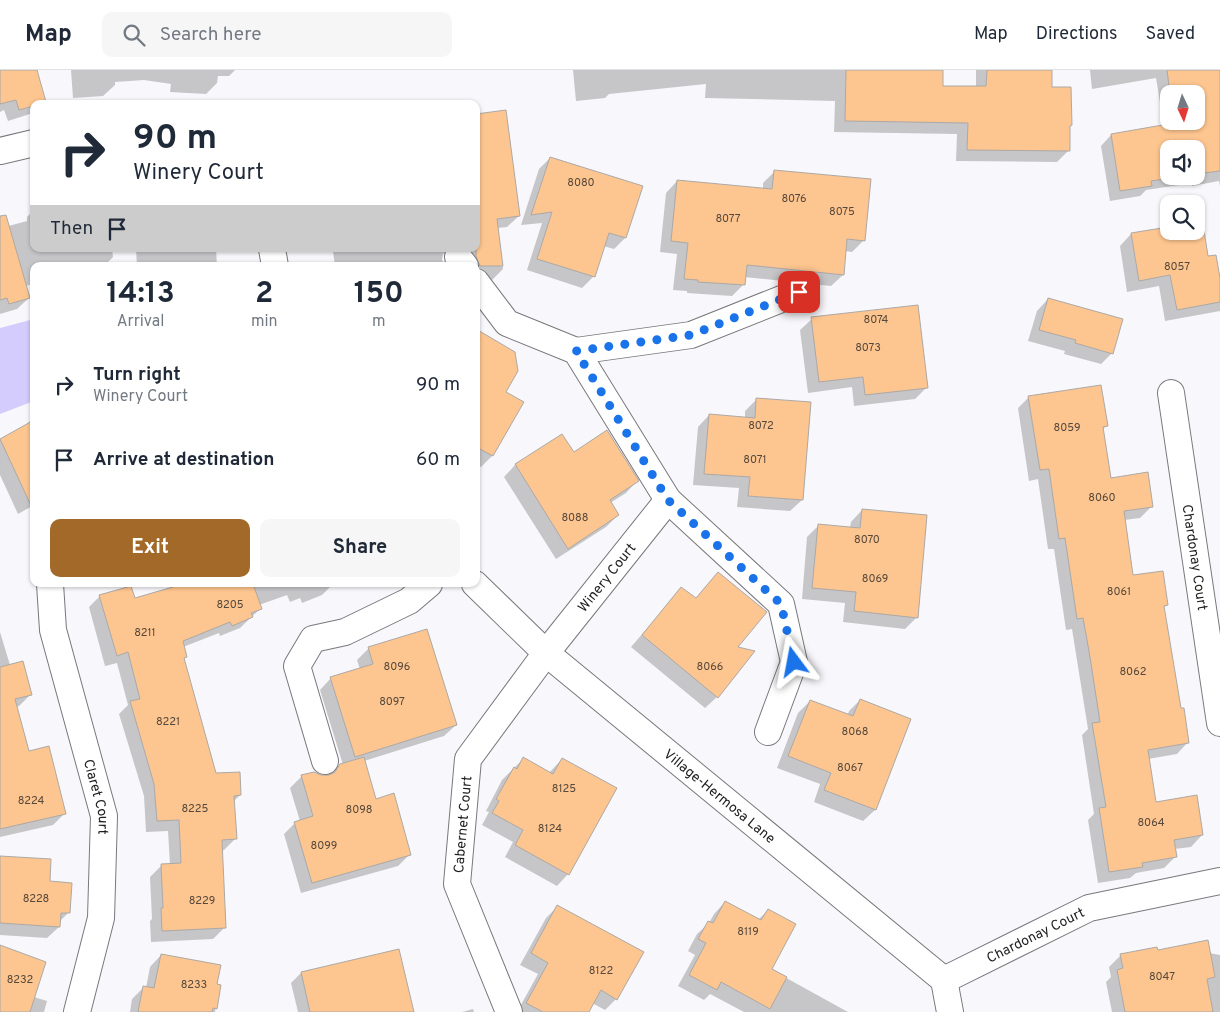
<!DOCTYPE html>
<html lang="en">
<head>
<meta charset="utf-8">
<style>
  body { margin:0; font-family:Overpass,sans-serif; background:#f6f6f7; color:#1f2937; height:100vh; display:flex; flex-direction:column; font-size:19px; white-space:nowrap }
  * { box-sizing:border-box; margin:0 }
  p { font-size:16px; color:#747a83 }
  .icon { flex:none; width:28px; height:28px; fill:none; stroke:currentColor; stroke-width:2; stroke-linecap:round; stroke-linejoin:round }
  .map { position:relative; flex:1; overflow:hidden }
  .panel { position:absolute; left:30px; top:192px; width:450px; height:325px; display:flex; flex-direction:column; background:#fff; border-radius:10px; box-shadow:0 1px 4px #0004 }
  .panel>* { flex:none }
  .hud { position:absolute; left:30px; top:30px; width:450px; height:152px; border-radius:10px; box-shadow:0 1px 4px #0004; background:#fff; color:#1f2937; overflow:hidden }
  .needle { width:32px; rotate:176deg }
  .controls { position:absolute; left:1160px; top:15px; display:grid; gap:10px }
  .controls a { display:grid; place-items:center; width:45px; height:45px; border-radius:10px; background:#fff; box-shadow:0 1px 4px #0004; font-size:25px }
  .pin { position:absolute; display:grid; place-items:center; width:42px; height:42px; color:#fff; margin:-21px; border-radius:10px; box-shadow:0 2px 8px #0006 }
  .me { position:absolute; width:55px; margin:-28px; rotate:347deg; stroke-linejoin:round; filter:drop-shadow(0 0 4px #0008) }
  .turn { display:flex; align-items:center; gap:18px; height:105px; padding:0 20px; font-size:22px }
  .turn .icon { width:65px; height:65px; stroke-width:2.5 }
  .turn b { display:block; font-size:35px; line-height:42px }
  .then { display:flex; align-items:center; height:48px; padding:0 20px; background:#0003; gap:10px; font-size:19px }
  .eta { display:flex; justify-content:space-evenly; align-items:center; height:85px; text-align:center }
  .eta b { font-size:30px; font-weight:700; line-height:35px }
  .primary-button { display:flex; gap:10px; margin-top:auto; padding:10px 20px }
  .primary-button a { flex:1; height:58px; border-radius:10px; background:#a26928; color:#fff; font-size:20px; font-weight:700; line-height:58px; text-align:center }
  .primary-button a+a { background:#f6f6f7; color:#1f2937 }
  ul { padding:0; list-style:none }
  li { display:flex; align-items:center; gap:15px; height:75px; padding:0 20px }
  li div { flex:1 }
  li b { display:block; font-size:19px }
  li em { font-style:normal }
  header { display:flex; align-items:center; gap:30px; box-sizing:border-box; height:70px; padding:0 25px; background:#fff; border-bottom:1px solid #e0e1e3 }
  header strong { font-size:24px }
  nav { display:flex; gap:28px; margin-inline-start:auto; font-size:18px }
  .search { width:350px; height:45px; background:#f6f6f7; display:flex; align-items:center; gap:12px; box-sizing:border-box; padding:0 18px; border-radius:10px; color:#747a83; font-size:19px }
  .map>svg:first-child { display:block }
  .green { fill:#d5ccfe }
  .shadow { fill:#0003; fill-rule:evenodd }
  .building { fill:#fdc58f; stroke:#aca9a6 }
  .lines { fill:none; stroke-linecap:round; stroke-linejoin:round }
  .street-casing { stroke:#79787c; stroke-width:28 }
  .street { stroke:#fff; stroke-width:26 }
  .route { stroke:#1a73e8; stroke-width:9; stroke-dasharray:0 16.2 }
  .labels { text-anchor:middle; stroke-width:4; stroke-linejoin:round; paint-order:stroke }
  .number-label { font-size:11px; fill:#56483b }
  .street-label { font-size:14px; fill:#1e1e1f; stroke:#fff }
</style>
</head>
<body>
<header>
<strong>Map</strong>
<div class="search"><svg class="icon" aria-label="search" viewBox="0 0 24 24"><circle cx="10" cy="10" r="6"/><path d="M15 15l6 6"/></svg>Search here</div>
<nav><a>Map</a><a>Directions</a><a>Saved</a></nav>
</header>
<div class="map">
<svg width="1220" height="942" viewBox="0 0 1220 942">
  <rect width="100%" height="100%" fill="#f8f7fb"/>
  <polygon class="green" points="34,249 34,331 0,344 0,258"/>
  <g class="shadow">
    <polygon points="0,0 38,0 36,2 45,32 43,34 34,34 33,43 8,51 4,40 0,42"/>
    <polygon points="71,0 235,0 229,6 218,6 217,13 206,24 170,22 171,14 144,10 115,12 115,15 103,26 73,28"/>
    <polygon points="573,0 942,0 942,18 976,18 976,0 1051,0 1051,18 1069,57 1069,80 1057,92 956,91 957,64 834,62 835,31 705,28 706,14 609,24 605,28 576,31"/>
    <path d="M1090 0H1220V116L1219 111 1192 116V113L1146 120 1140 126 1110 131 1101 76 1111 65 1164 56 1156 8 1092 19ZM1169 24H1196V51H1169ZM1169 79H1196V106H1169Z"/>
    <polygon points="476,45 519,146 507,157 497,158 503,199 491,211 452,184 444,183 443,184 442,190 446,196 335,196 333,181 335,179 399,179 399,181 419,179 476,179"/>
    <polygon points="550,88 641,117 625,168 614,179 603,176 594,206 582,218 527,200 542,153 521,155 539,99"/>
    <polygon points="775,101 864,170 852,182 845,181 843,205 831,216 744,207 743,215 732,226 687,223 687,221 673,220 677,184 660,182 666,123 677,111 763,119 763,113"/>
    <polygon points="34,140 34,179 112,179 113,187 104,196 34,196 34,214 25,216 29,228 17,239 0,244 0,154 1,158 27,151 27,147"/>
    <polygon points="1169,161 1207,188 1218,204 1220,204 1220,241 1165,251 1159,216 1127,222 1120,176 1131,164"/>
    <polygon points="136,179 216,179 217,196 137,196"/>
    <polygon points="1048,229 1112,283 1101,294 1064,284 1065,281 1028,271 1037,241"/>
    <polygon points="812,249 927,317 915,329 854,336 852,317 808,323 800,260"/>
    <polygon points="476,261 504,323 522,333 492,386 481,397 476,394"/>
    <polygon points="1029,327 1106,356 1102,360 1110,409 1152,436 1140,448 1124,450 1132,506 1167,535 1163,538 1180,640 1188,672 1177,684 1148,689 1155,733 1202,765 1191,777 1174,779 1175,787 1164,798 1136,803 1130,808 1098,813 1088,750 1094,744 1082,665 1088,659 1072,559 1066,560 1054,479 1048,479 1038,409 1029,411 1018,338"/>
    <polygon points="757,329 802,430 790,441 737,437 739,418 693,415 698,357 709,345 745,348 745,341"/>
    <polygon points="34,346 34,435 18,444 0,405 0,369 26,356"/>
    <polygon points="562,366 573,384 637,411 626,423 610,433 618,445 606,457 556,489 504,407 515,395"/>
    <polygon points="862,440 916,548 905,559 843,552 845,533 802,529 807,467 819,455 850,458 851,452"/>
    <polygon points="718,503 736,578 717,627 705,638 631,577 681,519 695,529"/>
    <polygon points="180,514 336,514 331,516 322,525 302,533 300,528 290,532 287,525 259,535 261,538 240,558 220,566 219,563 183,577 186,587 183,590 215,705 240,725 233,732 235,769 224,780 221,781 225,857 213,869 151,872 150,851 152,849 150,807 162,795 170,795 168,761 146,762 144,726 119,644 128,635 117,593 105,596 89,537 100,526 134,530 177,517"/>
    <polygon points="0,562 10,595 31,624 19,636 16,637 28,682 65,743 53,755 0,767"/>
    <polygon points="369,578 456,655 444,666 364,691 375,730 410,784 398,796 301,823 284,764 295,753 300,751 290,718 302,706 329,707 343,695 320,620 331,608 360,599 357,590"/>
    <polygon points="860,630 875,740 863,751 814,732 820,714 777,698 798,643 810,631 847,646 849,641"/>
    <polygon points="523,689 549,703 562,689 568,804 557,816 505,787 513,772 482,755 489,742 486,741 502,710"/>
    <polygon points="0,787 48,812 69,842 59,852 59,857 47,868 0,865"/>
    <polygon points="725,832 758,850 768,840 770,899 848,942 744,942 710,924 704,930 678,916 695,885 688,881 697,864 709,853 714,844"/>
    <polygon points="558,836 616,929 605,940 592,933 588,942 517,942 538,904 520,895 546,848"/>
    <polygon points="0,876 34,927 47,931 44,942 0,942"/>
    <polygon points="398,881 413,942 298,942 291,913 301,903"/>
    <polygon points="1157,881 1209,883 1220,885 1220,942 1112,942 1106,912 1111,907 1109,897 1121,885"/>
    <polygon points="161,885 219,916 215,942 130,942 132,929 144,917 146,918 150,897"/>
    <polygon points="473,939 474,942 462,942"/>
  </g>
  <g class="building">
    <polygon points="0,0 37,0 46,32 34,34 34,36 19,40 16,30 0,34"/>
    <polygon points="846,0 943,0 943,16 986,16 987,0 1052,0 1052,17 1071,17 1072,55 1070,56 1070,81 967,80 968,53 845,51"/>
    <polygon points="1167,0 1220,0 1220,101 1196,104 1196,79 1169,79 1169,106 1184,106 1151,111 1152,116 1120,121 1111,64 1174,53 1174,51 1196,51 1196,24 1170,24"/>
    <polygon points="506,40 520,146 497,149 503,196 480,196 476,186 476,44"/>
    <polygon points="550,87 643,116 626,168 609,163 595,207 537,189 552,142 531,145"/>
    <polygon points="774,100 871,109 865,171 847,169 844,205 747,195 745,215 698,212 698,210 684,209 688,173 671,171 677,110 772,119"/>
    <polygon points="6,145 30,228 9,234 7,228 0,230 0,146"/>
    <polygon points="1203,154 1208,186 1216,185 1220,208 1220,232 1177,240 1170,205 1139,211 1131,163 1162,158 1163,161 1169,160 1169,161 1196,161 1196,155"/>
    <polygon points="1048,228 1123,249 1113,284 1075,273 1076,270 1039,260"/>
    <polygon points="918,235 928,318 865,325 863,307 819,312 811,247"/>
    <polygon points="476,259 515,282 518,301 506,322 524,332 493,386 476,377"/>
    <polygon points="1101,315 1108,356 1103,357 1111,408 1148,402 1153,437 1124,441 1133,505 1163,501 1168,535 1164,536 1181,638 1184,638 1189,673 1148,680 1156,732 1197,725 1203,765 1174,770 1177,787 1142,793 1143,797 1109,802 1099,738 1106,737 1092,653 1100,652 1089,581 1083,548 1077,549 1065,468 1059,469 1049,399 1040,400 1028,326"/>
    <polygon points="756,328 811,332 803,430 748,426 750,407 704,404 709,344 755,348"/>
    <polygon points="34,350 34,442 0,369"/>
    <polygon points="607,360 639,411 610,430 619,445 568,479 515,394 562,364 574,382"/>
    <polygon points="862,439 927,445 918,548 854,541 856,522 812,518 818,454 860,458"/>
    <polygon points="718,502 767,542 738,577 755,581 718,628 642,565 681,517 696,528"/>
    <polygon points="183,514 253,514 262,539 251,543 253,547 232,556 230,552 183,571 187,587 184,588 216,703 240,702 241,725 234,726 237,769 222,770 226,858 162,861 161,838 163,838 161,794 181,793 179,750 157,751 154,714 130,631 140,629 128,582 117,586 99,525 131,516 135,528"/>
    <polygon points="427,559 457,655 355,687 330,607 373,594 368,577"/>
    <polygon points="23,591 32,625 15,629 29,681 49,676 66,744 0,759 0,597"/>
    <polygon points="860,629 911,649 876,740 824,720 831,703 788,686 810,630 853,646"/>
    <polygon points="364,687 376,729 394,723 411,785 312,813 294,752 313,746 301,705 314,702 321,705 329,705 335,702 340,694"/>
    <polygon points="523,687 553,704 562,688 617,718 569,805 515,775 523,760 492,743 499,731 496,729 514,697 517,699"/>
    <polygon points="0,786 51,789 50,811 72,813 70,843 61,843 60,857 0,853"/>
    <polygon points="725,831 761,850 768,839 796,854 772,899 787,907 770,939 721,912 717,920 689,905 706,873 698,869 708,851 713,853"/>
    <polygon points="557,835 644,882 617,930 601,920 589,942 543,942 526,933 548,893 531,883"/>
    <polygon points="1208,870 1215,907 1207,909 1213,942 1125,942 1117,900 1123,898 1120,884 1157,877 1158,880"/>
    <polygon points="0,875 46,892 30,942 0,942"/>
    <polygon points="399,879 414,942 310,942 301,902"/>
    <polygon points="161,884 221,895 217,914 221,915 217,939 213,938 212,942 138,942 143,916 154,918"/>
  </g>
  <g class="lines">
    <g class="street-casing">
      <g id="street">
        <polyline points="0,81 34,73"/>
        <polyline points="272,179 275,196"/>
        <polyline points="458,187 465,196"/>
        <polyline points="476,212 507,253 576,281 668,430 781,534 794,592 768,662"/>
        <polyline points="576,281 691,265 799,222"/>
        <path id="s1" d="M1171 323 1220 653"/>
        <path id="s2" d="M50 514 53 560 104 746 101 848 77 942"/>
        <path id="s3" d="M475 514 546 583 944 910 950 942"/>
        <polyline points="325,691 297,596 313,569 345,562 409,531 429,514"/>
        <path id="s4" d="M944 910 1089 838 1220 811"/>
        <path id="s5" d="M509 942 457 814 468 689 546 583 668 430"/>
      </g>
    </g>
    <use href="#street" class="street"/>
  </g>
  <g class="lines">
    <polyline class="route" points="794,592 781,534 668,430 576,281 691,265 799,222"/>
  </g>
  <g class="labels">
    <g class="number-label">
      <text x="581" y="116">8080</text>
      <text x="794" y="132">8076</text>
      <text x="842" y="145">8075</text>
      <text x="728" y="152">8077</text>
      <text x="1177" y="200">8057</text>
      <text x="876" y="253">8074</text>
      <text x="868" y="281">8073</text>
      <text x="761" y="359">8072</text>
      <text x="1067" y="361">8059</text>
      <text x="755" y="393">8071</text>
      <text x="1102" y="431">8060</text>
      <text x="575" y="451">8088</text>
      <text x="867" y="473">8070</text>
      <text x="875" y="512">8069</text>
      <text x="1119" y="525">8061</text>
      <text x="230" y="538">8205</text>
      <text x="145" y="566">8211</text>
      <text x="397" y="600">8096</text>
      <text x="710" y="600">8066</text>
      <text x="1133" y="605">8062</text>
      <text x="392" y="635">8097</text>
      <text x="168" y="655">8221</text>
      <text x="855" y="665">8068</text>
      <text x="850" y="701">8067</text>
      <text x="564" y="722">8125</text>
      <text x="31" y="734">8224</text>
      <text x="195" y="742">8225</text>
      <text x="359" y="743">8098</text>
      <text x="1151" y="756">8064</text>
      <text x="550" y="762">8124</text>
      <text x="324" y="779">8099</text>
      <text x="36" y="832">8228</text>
      <text x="202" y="834">8229</text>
      <text x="748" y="865">8119</text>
      <text x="601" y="904">8122</text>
      <text x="1162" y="910">8047</text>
      <text x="20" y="913">8232</text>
      <text x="194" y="918">8233</text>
    </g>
    <g class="street-label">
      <text dy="5" stroke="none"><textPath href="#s1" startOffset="166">Chardonay Court</textPath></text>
      <text dy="5" stroke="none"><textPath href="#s5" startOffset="492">Winery Court</textPath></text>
      <text dy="5" stroke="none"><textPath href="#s3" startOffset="324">Village-Hermosa Lane</textPath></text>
      <text dy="5" stroke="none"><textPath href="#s2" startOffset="219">Claret Court</textPath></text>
      <text dy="5" stroke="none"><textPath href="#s5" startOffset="198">Cabernet Court</textPath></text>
      <text dy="5" stroke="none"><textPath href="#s4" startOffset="102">Chardonay Court</textPath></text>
    </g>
  </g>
</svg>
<div class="controls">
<a><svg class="needle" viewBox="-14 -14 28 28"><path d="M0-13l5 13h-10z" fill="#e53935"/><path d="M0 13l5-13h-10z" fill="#747a83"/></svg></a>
<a><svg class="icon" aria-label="sound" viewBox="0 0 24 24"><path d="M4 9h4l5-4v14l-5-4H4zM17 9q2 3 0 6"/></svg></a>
<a><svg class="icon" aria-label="search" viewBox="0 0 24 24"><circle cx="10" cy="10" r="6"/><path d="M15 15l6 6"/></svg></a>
</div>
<div class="pin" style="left:799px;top:222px;background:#d93025"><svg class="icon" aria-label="arrive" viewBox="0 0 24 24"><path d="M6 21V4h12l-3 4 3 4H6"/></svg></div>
<svg class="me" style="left:794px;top:592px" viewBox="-20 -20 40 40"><path d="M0-17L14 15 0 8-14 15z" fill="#1a73e8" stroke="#fff" stroke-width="4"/></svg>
<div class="hud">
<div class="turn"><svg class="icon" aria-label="right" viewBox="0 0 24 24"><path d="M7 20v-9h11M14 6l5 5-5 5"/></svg><div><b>90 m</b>Winery Court</div></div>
<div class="then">Then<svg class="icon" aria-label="arrive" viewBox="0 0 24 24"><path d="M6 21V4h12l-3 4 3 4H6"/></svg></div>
</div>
<section class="panel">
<div class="eta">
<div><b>14:13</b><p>Arrival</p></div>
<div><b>2</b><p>min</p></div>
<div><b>150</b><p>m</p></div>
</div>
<ul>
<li><svg class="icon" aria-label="right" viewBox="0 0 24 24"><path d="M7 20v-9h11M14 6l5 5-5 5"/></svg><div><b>Turn right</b><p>Winery Court</p></div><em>90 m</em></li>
<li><svg class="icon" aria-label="arrive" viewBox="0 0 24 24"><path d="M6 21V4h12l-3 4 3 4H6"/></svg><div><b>Arrive at destination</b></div><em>60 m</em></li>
</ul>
<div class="primary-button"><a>Exit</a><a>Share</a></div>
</section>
</div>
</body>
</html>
